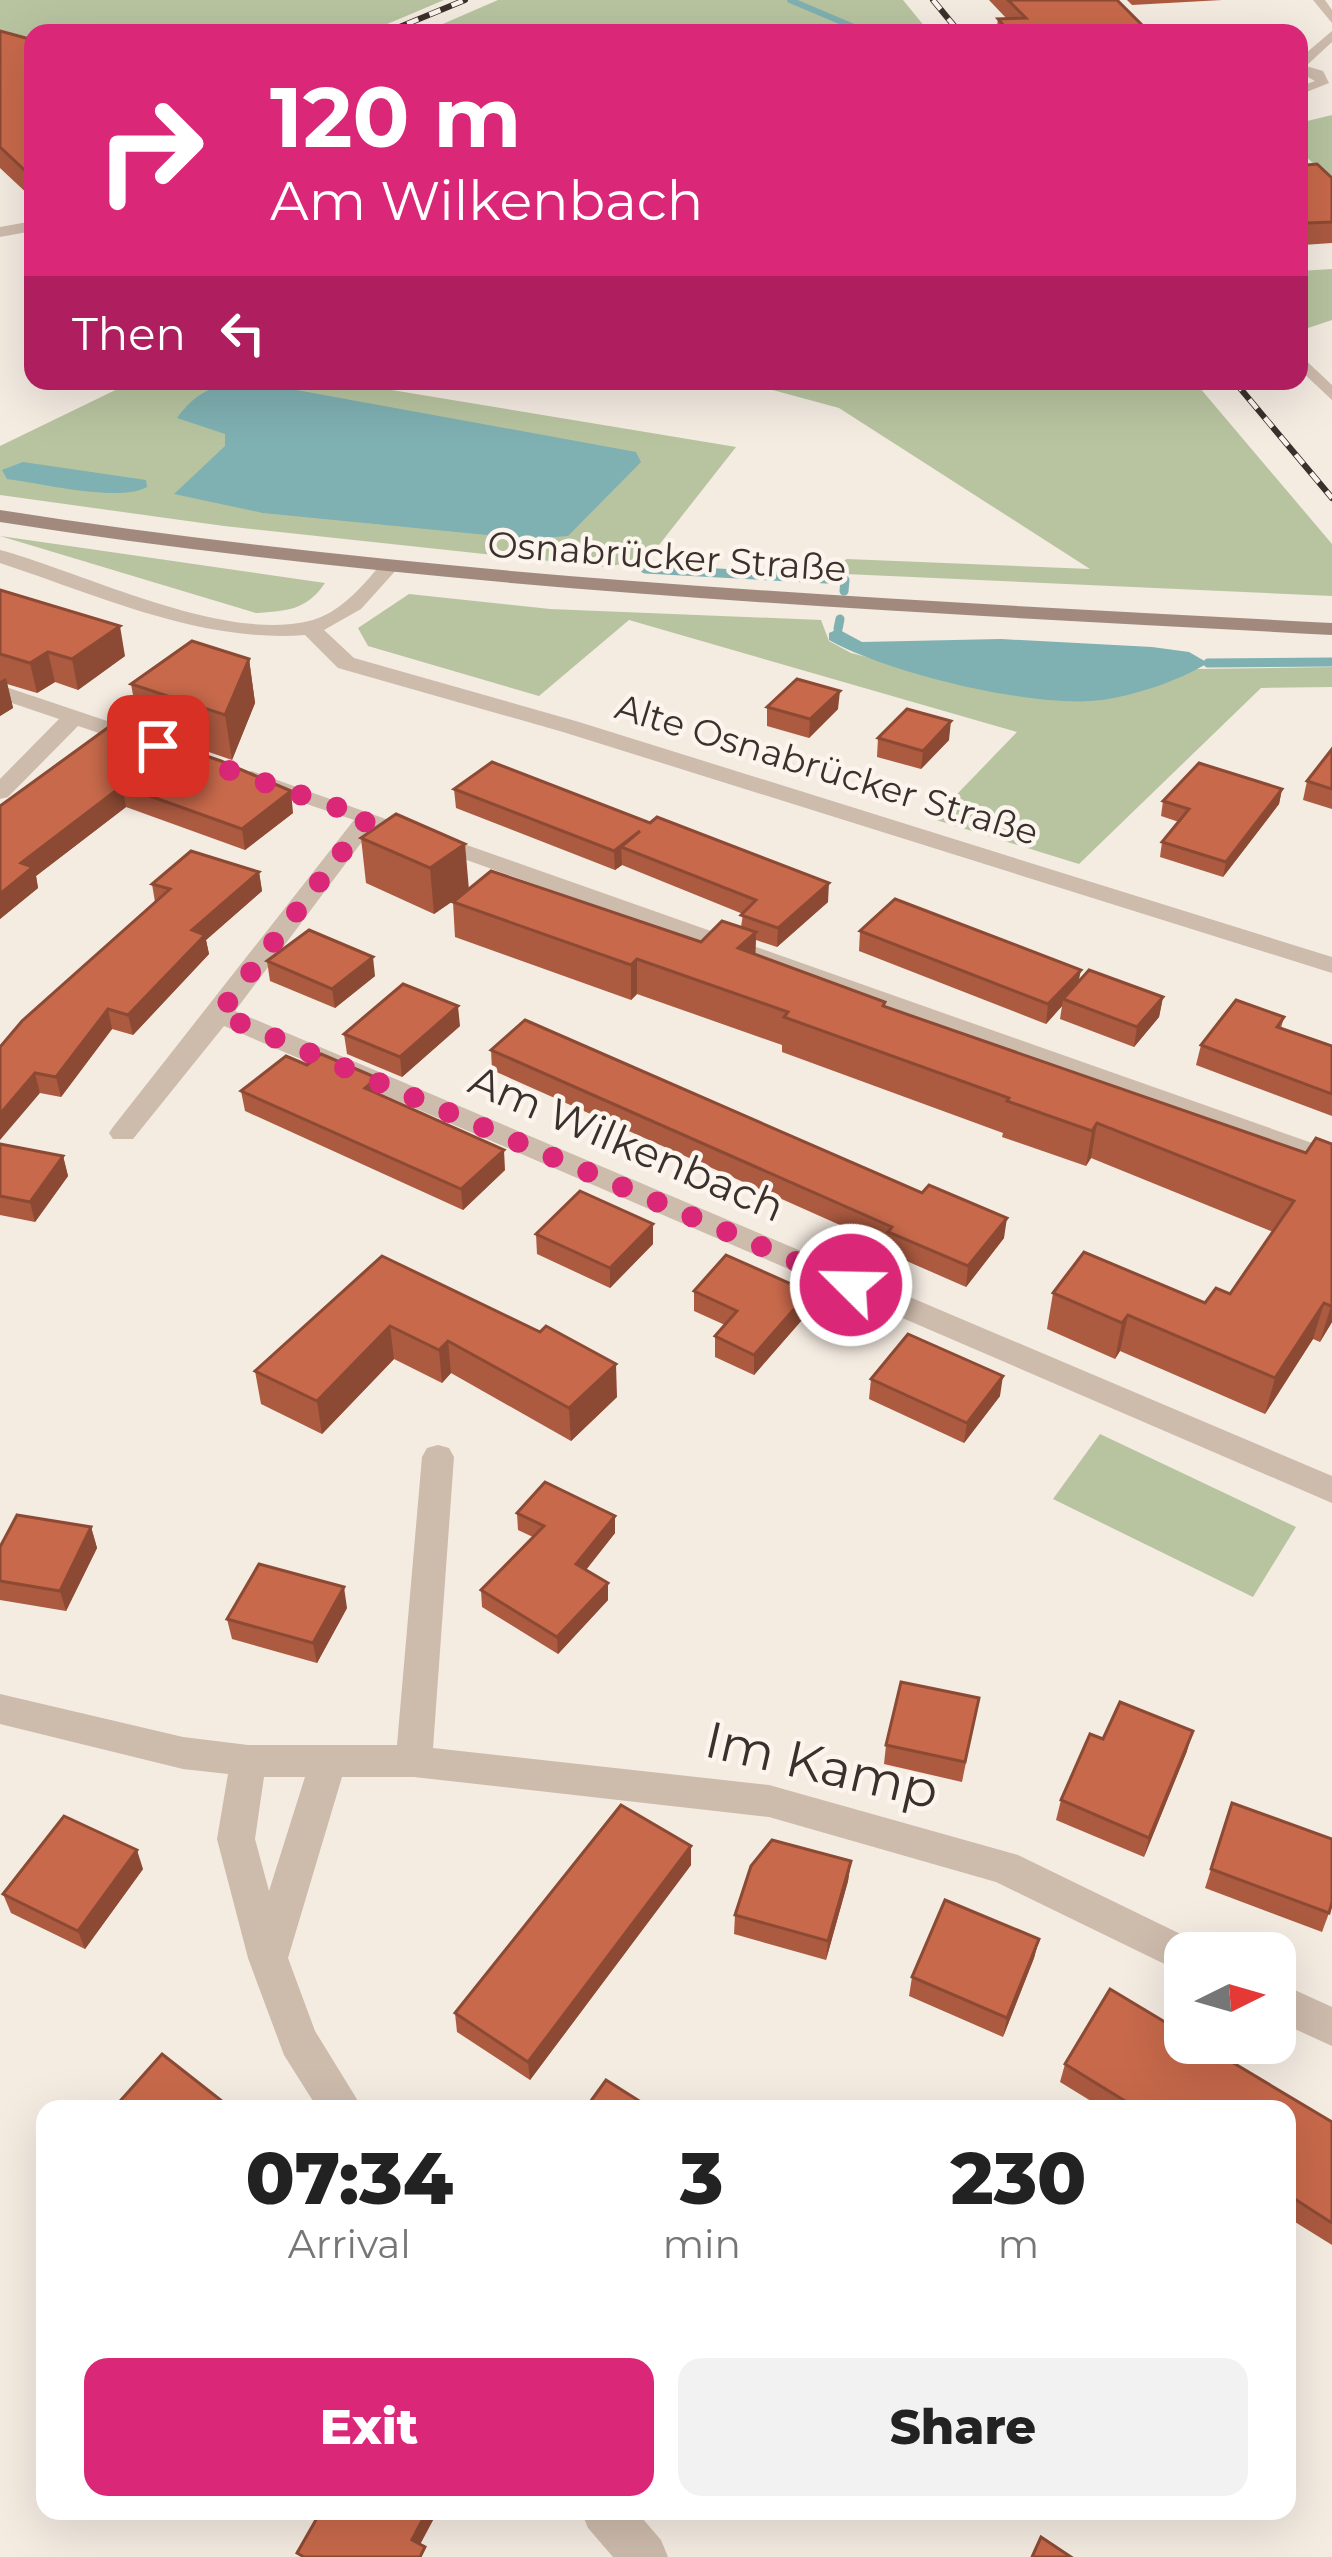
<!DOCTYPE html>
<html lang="en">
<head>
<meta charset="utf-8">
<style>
  body { margin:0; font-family:Montserrat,sans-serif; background:#f2f2f2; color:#222; height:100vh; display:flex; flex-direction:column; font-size:45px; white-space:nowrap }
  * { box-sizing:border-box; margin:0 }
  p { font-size:39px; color:#767676 }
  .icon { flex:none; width:66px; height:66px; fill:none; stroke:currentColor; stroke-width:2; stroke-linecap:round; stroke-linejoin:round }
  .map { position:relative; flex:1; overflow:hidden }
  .sheet { position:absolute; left:36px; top:2100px; width:1260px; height:420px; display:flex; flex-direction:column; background:#fff; border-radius:24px; box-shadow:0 12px 48px #0002 }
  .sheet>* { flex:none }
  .top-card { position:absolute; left:24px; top:24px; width:1284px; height:366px; border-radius:24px; box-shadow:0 12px 48px #0002; background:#db2777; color:#fff; overflow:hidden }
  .needle { width:78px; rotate:85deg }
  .fabs { position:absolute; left:1164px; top:1932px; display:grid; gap:24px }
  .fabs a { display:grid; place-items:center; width:132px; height:132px; border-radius:24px; background:#fff; box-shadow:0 12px 48px #0002; font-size:60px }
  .pin { position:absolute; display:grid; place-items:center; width:102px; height:102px; color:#fff; margin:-51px; border-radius:24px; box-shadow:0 6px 18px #0006 }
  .me { position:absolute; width:132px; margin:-66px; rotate:293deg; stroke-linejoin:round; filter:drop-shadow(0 0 9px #0008) }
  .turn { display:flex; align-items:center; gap:42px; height:252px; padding:0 48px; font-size:54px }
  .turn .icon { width:156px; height:156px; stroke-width:2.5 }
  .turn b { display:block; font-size:84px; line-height:102px }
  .then { display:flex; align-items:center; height:114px; padding:0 48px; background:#0003; gap:24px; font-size:45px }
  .eta { display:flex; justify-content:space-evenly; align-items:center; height:204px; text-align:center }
  .eta b { font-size:72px; font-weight:800; line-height:84px }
  .button { display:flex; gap:24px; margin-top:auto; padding:24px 48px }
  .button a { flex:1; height:138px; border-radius:24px; background:#db2777; color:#fff; font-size:48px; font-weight:800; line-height:138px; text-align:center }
  .button a+a { background:#f2f2f2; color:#222 }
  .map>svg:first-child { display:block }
  .green { fill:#b8c4a0 }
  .water { fill:#7fb0b2 }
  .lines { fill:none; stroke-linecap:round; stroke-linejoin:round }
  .stream-far1 { stroke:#7fb0b2; stroke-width:6 }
  .stream { stroke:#7fb0b2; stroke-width:9 }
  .minor { fill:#cdbbac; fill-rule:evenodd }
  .tertiary { fill:#cdbbac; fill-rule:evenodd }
  .secondary { fill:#a18a7d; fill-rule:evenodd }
  .rail-casing { stroke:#3b302b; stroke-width:6 }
  .rail { stroke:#fbf5ee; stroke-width:4.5; stroke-dasharray:12; stroke-linecap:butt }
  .wall { fill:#ac5a40 }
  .shaded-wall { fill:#8c4a34 }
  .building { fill:#c8694b; stroke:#8c4a34; stroke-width:3 }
  .route { stroke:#db2777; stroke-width:21; stroke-dasharray:0 37.8 }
  .labels { text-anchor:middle; stroke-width:9; stroke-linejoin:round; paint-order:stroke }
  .far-street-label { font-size:36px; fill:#3b302b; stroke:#fbf5ee }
  .street-label { font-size:42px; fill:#3b302b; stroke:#fbf5ee }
  .near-street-label { font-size:51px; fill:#3b302b; stroke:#fbf5ee }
</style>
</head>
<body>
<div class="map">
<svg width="1332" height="2557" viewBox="0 0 1332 2557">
  <rect width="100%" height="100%" fill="#f4ebe1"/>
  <g class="green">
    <polygon points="0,0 444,0 366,33 33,33 33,57 0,48"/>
    <polygon points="498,0 903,0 930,33 723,33 711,26 635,33 422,33"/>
    <polygon points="1332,115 1332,181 1299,150 1299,123"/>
    <polygon points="1332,269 1332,320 1308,328 1299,321 1299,271"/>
    <polygon points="134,381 337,381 736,447 648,559 606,567 224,526 0,495 0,446"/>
    <polygon points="756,381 1194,381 1332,544 1332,596 823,573 847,559 1090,569 839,408 769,389"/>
    <path d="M0 536 325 583C307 610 287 611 256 613Z"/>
    <polygon points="409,594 550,609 821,620 829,641 851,653 1018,696 1065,700 1127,694 1197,669 1332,667 1332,687 1261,688 1079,864 933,819 1017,732 629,620 539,696 368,646 358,628"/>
    <polygon points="1100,1434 1296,1527 1253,1597 1053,1499"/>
  </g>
  <g class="water">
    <path d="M253 382 636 452 641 462 568 536 528 539 263 513 174 494 225 446V434L177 418C198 389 218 383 253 382Z"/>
    <path d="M23 462 146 480 147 487C119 503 41 483 7 479L2 470Z"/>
    <path d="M838 629 862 642 1001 639 1152 647 1189 652 1208 663C1178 681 1136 695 1102 700 1034 709 888 673 829 640V633Z"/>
  </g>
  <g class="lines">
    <polyline class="stream-far1" points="790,0 868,33"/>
    <g class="stream">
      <polyline points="645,569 845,580 844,591"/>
      <polyline points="838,629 840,619"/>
      <polyline points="1208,663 1332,662"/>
    </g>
    <g class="minor">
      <polygon points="33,221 33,231 0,237 0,227"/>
      <path d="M0 550C85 573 221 642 309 621 339 614 362 587 381 564H395L398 568 361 609 324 630 354 658 579 722 1332 957V973L563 732 338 668 305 635C201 643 97 595 0 563Z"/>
      <polygon points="0,685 152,736 155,741 144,748 78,726 8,797 0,799 0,779 59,719 0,699"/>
      <polygon points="252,771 394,822 382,829 373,827 235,1011 1332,1476 1332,1503 224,1026 133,1139 113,1139 109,1133 113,1127 354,820 244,783 244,773"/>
      <polygon points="427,831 1332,1150 1332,1169 419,843 415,838"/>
      <path d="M438 1445 449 1448 454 1457 433 1748 769 1785 1018 1855 1199 1943 1203 1953H1185V1974L996 1882 769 1817 414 1777H342L288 1958 315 2031 363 2109H318L284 2055 248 1958 217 1839 228 1774 183 1769 0 1724V1694L183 1737 248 1745H397L422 1457 427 1448ZM264 1777H305L269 1891 255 1839Z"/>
      <polygon points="1275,1981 1332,2007 1332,2046 1275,2020"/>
      <polygon points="581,2511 636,2511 661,2540 668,2557 613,2557 588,2528"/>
    </g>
    <g class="tertiary">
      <polygon points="1313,0 1325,0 1332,10 1332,23"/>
      <polygon points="1332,31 1332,42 1306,66 1323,71 1329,83 1299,95 1299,87 1315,81 1299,72 1299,59"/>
      <polygon points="1299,354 1332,385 1332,400 1299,369"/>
    </g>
    <path class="secondary" d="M0 510C442 579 886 599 1332 623V635C886 611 442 591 0 522Z"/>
    <g class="rail-casing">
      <g id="rail">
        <polyline points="933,0 960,33"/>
        <polyline points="385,33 465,0"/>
        <polyline points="1234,381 1332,498"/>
      </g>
    </g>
    <use href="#rail" class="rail"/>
  </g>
  <g class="wall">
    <polygon points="989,0 1117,0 1150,33 996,33 998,19 1007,19"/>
    <polygon points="1127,0 1222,0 1132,5"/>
    <polygon points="0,31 33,40 33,199 0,168"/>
    <polygon points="1299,158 1307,165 1332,178 1332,243 1303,245 1299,240"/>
    <polygon points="0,590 125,656 78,690 55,682 37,693 7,684 13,708 0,716"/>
    <polygon points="249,659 255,703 232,760 139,728 131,684"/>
    <polygon points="767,707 838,709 809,738 767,726"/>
    <polygon points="113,724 293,813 245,850 126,807 36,876 38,888 0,919 0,806"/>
    <polygon points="878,738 949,740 921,769 877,757"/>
    <polygon points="1332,749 1332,809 1303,800 1307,781"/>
    <polygon points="454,789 828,902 777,947 756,940 755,954 885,1002 885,1006 1306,1153 1332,1144 1332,1322 1320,1342 1313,1339 1265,1414 1120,1351 1115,1359 1047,1329 1053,1293 1205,1303 1230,1294 1273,1232 1091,1158 1086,1166 1002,1137 1003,1133 782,1052 782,1045 637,994 631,1000 455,937 453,902 463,894 434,914 366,883 361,838 396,814 469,889 701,942 741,927 743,914 622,865 615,870 456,808"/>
    <polygon points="1282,789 1279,804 1223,877 1160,857 1162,842 1179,822 1161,816 1163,801"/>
    <polygon points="259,872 262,891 206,940 209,954 133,1035 112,1029 61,1097 40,1093 0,1047 155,902 152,884"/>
    <polygon points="860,931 1079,982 1163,997 1159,1017 1134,1047 1060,1019 1062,1006 1046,1024 859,951"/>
    <polygon points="267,961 375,976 335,1008 270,981"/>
    <polygon points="1284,1017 1281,1028 1332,1046 1332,1116 1196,1065 1201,1045"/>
    <polygon points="460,1026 402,1077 347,1054 344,1034"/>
    <polygon points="491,1050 1004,1238 966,1287 886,1252 887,1246 492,1070"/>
    <polygon points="307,1065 377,1078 379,1094 505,1170 463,1210 245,1111 241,1091"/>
    <polygon points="0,1144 63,1156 68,1176 35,1222 0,1215"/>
    <polygon points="653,1224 653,1244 610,1288 537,1254 536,1234"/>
    <polygon points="382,1256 617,1397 571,1441 451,1373 442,1383 394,1359 322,1434 261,1404 255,1371"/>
    <polygon points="694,1291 808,1313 754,1375 715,1357 715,1336 725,1325 694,1311"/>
    <polygon points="871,1379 1000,1396 964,1443 869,1399"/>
    <polygon points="517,1513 615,1533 586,1570 608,1583 608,1600 558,1654 482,1607 481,1590 533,1537 518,1530"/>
    <polygon points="91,1527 97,1548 66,1611 0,1600 0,1547"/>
    <polygon points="347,1608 317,1663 232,1639 227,1619"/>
    <polygon points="979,1698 962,1782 884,1764 886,1745"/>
    <polygon points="1187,1751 1144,1857 1056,1820 1061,1800"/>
    <polygon points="1232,1803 1329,1913 1322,1932 1205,1888"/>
    <polygon points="691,1846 691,1865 530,2080 457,2032 455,2013"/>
    <polygon points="851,1861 848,1881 826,1960 734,1934 735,1915"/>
    <polygon points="143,1869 85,1949 11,1913 3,1894"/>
    <polygon points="1039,1939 1034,1958 1003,2037 909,1996 912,1977"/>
    <polygon points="1110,1989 1185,2034 1185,2043 1200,2043 1332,2122 1332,2245 1287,2217 1287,2109 1104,2109 1060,2082 1065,2064"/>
  </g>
  <g class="shaded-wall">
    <polygon points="120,626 125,656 78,690 72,659"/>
    <polygon points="48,652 55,682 37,693 30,663"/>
    <polygon points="249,659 255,703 232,760 225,715"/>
    <polygon points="6,678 13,708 0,716 0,681"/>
    <polygon points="840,691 838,709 809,738 810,719"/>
    <polygon points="951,721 949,740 921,769 923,751"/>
    <polygon points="122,786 126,807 36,876 38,888 0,919 0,894 21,863"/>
    <polygon points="1282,789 1279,804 1223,877 1226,862"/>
    <polygon points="291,791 293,813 245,850 242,829"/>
    <polygon points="640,831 621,847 622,865 615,870 614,851"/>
    <polygon points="465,844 469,890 434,914 430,868"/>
    <polygon points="259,872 262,891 206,940 209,954 133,1035 128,1015 192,930"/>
    <polygon points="829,883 828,902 777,947 778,928"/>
    <polygon points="756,932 755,967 738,948"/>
    <polygon points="373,957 375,976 335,1008 332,989"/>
    <polygon points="637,959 637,994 631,1000 631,965"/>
    <polygon points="1081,970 1077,989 1063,999 1062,1006 1046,1024 1048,1004"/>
    <polygon points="1163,997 1159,1017 1134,1047 1137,1027"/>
    <polygon points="458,1006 460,1026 402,1077 400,1057"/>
    <polygon points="108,1009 112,1029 61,1097 56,1077"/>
    <polygon points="35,1073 40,1093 0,1140 0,1114"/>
    <polygon points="377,1078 379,1098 365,1088"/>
    <polygon points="1097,1123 1091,1158 1086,1166 1092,1131"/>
    <polygon points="504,1150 505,1170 463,1210 461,1189"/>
    <polygon points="63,1156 68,1176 35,1222 30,1202"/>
    <polygon points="1007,1218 1004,1238 966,1287 968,1266"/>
    <polygon points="653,1224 653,1244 610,1288 610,1268"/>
    <polygon points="809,1292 808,1313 754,1375 754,1355"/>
    <polygon points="1324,1303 1313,1339 1265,1414 1275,1378"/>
    <polygon points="1332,1304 1332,1322 1320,1342 1331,1306"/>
    <polygon points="1128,1315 1120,1351 1115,1359 1122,1323"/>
    <polygon points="390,1326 394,1359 322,1434 317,1401"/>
    <polygon points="448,1341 451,1373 442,1383 439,1350"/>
    <polygon points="616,1364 617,1397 571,1441 569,1408"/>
    <polygon points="1003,1376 1000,1396 964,1443 967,1423"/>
    <polygon points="615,1516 615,1533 577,1581 576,1564"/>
    <polygon points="91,1527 97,1548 66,1611 60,1591"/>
    <polygon points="608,1583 608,1600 558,1654 557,1637"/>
    <polygon points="344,1587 347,1608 317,1663 313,1643"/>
    <polygon points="1193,1731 1187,1751 1144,1857 1149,1838"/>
    <polygon points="691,1846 691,1865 530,2080 528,2062"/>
    <polygon points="137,1850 143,1869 85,1949 78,1931"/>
    <polygon points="851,1861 848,1881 826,1960 828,1941"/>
    <polygon points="1039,1939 1034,1958 1003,2037 1007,2018"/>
    <polygon points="427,2511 438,2511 415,2554 412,2540"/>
  </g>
  <g class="building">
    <polygon points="1008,0 1117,0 1150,33 1010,33 998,19 1026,18"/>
    <polygon points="0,31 33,40 33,178 0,147"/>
    <polygon points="1299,158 1307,165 1317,164 1332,178 1332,222 1308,223 1299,215"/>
    <polygon points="0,590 120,626 72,659 48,652 30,663 0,654"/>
    <polygon points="192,641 249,659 225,715 131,684"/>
    <polygon points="797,679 840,691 810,719 767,707"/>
    <polygon points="907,709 951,721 923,751 878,738"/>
    <polygon points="113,724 221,761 291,791 242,829 122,786 21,863 33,867 0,894 0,806"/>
    <polygon points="1332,749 1332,789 1307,781"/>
    <polygon points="492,762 650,823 657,817 829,883 778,928 741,915 756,900 621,847 640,831 614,851 454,789"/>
    <polygon points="1199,763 1282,789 1226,862 1162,842 1189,809 1163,801"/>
    <polygon points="396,814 465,844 430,868 361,838"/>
    <polygon points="191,851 259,872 192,930 205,935 128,1015 108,1009 56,1077 35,1073 0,1114 0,1047 22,1021 170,889 152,884"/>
    <polygon points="491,871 701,942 722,921 756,932 738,948 885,1002 883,1006 1306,1153 1316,1138 1332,1144 1332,1304 1331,1306 1324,1303 1275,1378 1128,1315 1122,1323 1053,1293 1084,1252 1205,1303 1216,1288 1230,1294 1294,1201 1097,1123 1092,1131 1007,1101 1009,1098 784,1017 788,1012 637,959 631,965 453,902"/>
    <polygon points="895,899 1081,970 1048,1004 860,931"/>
    <polygon points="309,930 373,957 332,989 267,961"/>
    <polygon points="1089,970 1163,997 1137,1027 1063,999"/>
    <polygon points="403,984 458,1006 400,1057 344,1034"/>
    <polygon points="1236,1000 1284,1017 1277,1027 1332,1046 1332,1094 1201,1045"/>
    <polygon points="525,1020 922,1193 929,1185 1007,1218 968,1266 888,1232 892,1227 491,1050"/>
    <polygon points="321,1054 377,1078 365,1088 504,1150 461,1189 241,1091 286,1056 307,1065"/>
    <polygon points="0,1144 63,1156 30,1202 0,1196"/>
    <polygon points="580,1191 653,1224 610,1268 536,1234"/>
    <polygon points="726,1255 809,1292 754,1355 715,1336 737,1311 694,1291"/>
    <polygon points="382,1256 540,1332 546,1326 616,1364 569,1408 448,1341 439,1350 390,1326 317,1401 255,1371"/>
    <polygon points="908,1334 1003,1376 967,1423 871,1379"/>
    <polygon points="545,1482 615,1516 576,1564 608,1583 557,1637 481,1590 544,1526 517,1513"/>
    <polygon points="17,1515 91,1527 60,1591 0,1581 0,1547"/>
    <polygon points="259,1564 344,1587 313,1643 227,1619"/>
    <polygon points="901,1682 979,1698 965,1762 886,1745"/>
    <polygon points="1120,1702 1193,1731 1149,1838 1061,1800 1090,1734 1103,1739"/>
    <polygon points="1232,1803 1332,1839 1332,1902 1329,1913 1211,1869"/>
    <polygon points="621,1805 691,1846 528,2062 455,2013"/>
    <polygon points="64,1816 137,1850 78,1931 3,1894"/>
    <polygon points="772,1840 851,1861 828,1941 735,1915 751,1866"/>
    <polygon points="945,1900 1039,1939 1007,2018 912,1977"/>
    <polygon points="1110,1989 1185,2034 1185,2043 1200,2043 1332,2122 1332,2223 1287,2194 1287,2109 1138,2109 1065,2064"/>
    <polygon points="162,2054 232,2109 113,2109"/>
    <polygon points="606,2080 652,2109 585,2109"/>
    <polygon points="321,2511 427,2511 412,2540 425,2547 420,2557 304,2557 297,2553"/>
    <polygon points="1041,2537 1071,2557 1032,2557"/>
  </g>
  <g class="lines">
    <polyline class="route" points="158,746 368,818 219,1014 851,1285"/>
  </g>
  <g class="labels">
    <g class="far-street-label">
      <text transform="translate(667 556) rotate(4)" y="13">Osnabrücker Straße</text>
      <text transform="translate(827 769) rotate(17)" y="13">Alte Osnabrücker Straße</text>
    </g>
    <g class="street-label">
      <text transform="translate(627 1143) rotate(23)" y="15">Am Wilkenbach</text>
    </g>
    <g class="near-street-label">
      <text transform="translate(822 1765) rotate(13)" y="18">Im Kamp</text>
    </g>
  </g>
</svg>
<div class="fabs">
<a><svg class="needle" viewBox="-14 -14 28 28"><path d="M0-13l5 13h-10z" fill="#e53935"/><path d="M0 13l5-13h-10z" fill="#767676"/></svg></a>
</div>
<div class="pin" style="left:158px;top:746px;background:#d93025"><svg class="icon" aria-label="arrive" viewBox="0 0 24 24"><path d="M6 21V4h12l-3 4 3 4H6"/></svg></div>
<svg class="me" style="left:851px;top:1285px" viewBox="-20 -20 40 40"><circle r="17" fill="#db2777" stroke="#fff" stroke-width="3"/><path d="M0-11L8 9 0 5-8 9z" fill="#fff"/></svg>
<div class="top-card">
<div class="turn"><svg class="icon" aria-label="right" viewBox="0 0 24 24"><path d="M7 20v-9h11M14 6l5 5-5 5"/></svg><div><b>120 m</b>Am Wilkenbach</div></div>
<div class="then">Then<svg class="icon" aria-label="left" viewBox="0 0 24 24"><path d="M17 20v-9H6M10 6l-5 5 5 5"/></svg></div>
</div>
<section class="sheet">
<div class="eta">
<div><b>07:34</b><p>Arrival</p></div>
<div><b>3</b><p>min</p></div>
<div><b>230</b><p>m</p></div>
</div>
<div class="button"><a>Exit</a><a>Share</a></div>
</section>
</div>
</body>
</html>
